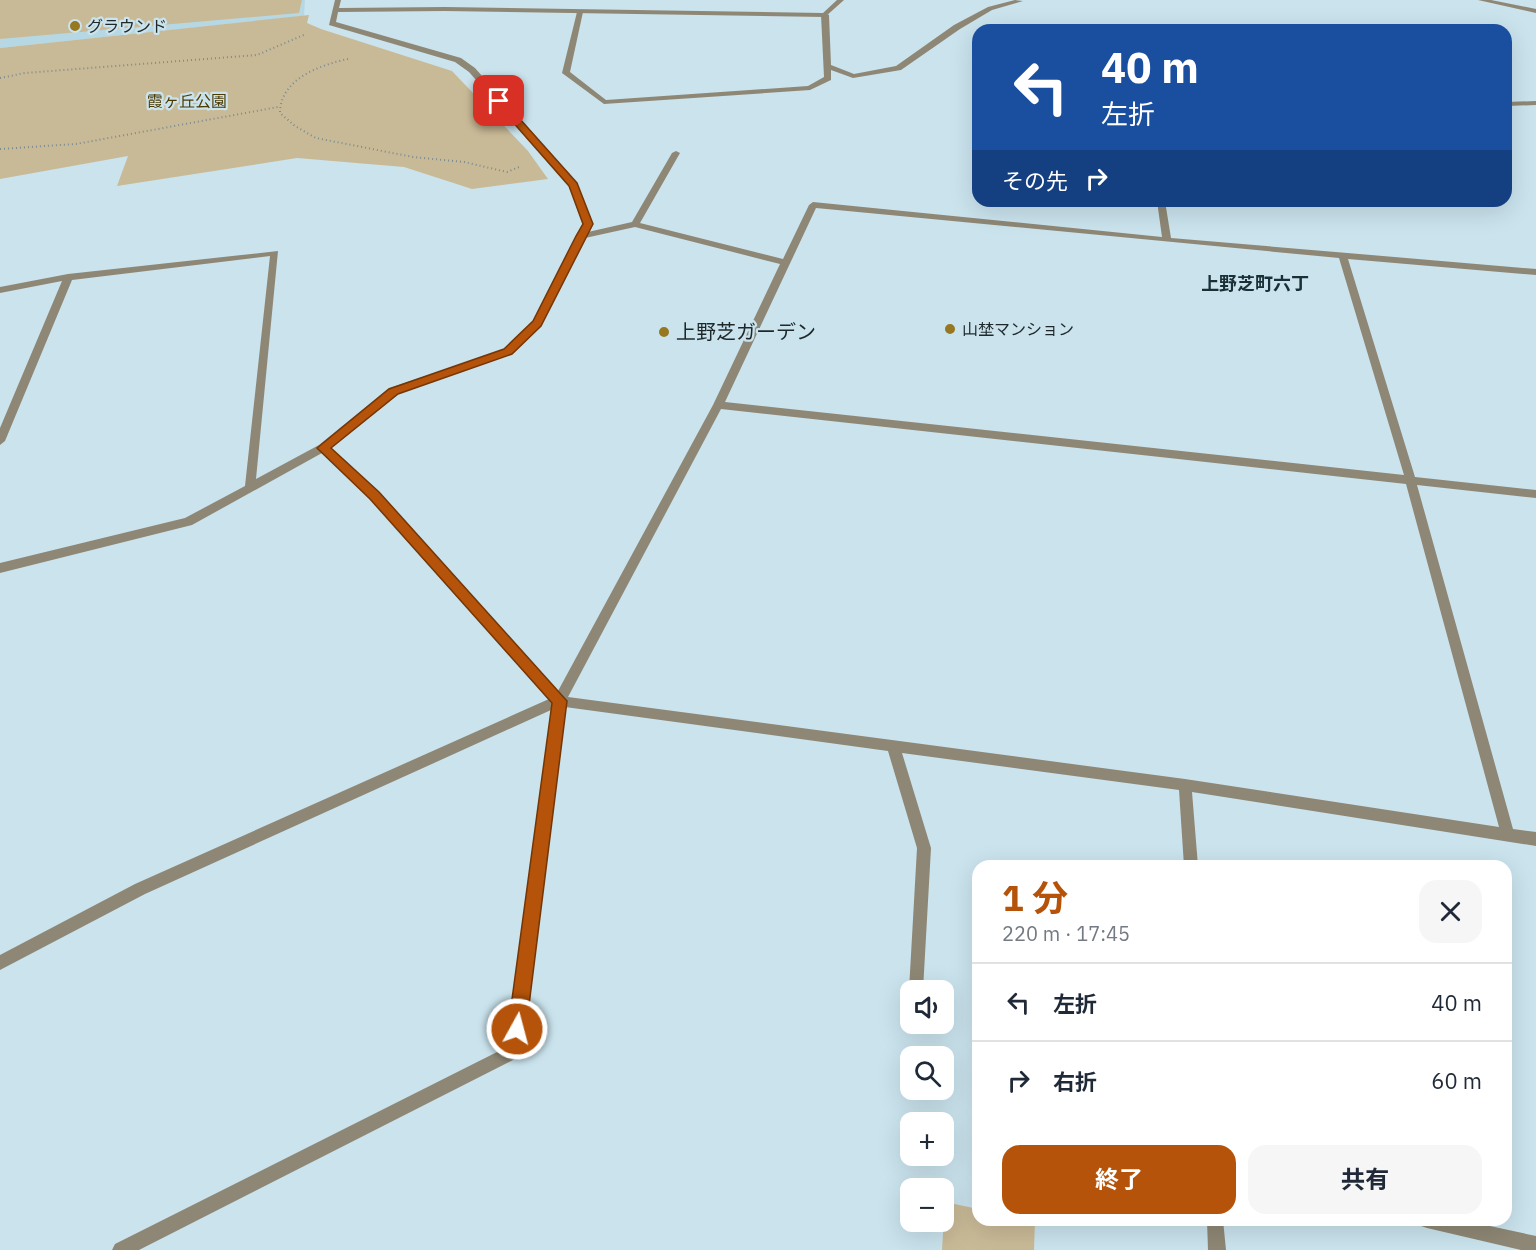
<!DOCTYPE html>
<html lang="ja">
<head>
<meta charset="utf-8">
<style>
  body { margin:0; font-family:"IBM Plex Sans","Noto Sans JP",sans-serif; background:#f6f6f7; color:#1f2937; height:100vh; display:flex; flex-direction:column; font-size:22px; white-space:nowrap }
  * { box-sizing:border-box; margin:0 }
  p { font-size:20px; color:#747a83 }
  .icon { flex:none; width:33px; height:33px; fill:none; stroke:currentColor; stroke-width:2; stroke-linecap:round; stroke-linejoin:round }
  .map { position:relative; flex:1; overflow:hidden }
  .side { position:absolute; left:972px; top:860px; width:540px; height:366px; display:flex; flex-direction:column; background:#fff; border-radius:18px; box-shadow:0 6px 24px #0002 }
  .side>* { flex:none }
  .guide { position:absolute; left:972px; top:24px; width:540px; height:183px; border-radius:18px; box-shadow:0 6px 24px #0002; background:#1a4fa0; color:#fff; overflow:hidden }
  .buttons { position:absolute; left:900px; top:980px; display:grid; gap:12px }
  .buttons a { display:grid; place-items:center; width:54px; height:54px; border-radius:12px; background:#fff; box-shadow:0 6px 24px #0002; font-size:30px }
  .pin { position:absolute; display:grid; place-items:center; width:51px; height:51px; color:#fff; margin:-26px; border-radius:12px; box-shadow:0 3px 9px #0006 }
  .me { position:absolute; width:66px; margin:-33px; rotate:7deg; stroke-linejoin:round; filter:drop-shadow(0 0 4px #0008) }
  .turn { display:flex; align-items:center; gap:21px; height:126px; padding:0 30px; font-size:27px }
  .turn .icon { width:78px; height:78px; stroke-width:2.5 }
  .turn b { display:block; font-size:42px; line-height:51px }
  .then { display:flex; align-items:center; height:57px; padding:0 30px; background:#0003; gap:12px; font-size:22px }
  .round { display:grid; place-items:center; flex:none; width:63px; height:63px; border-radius:18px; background:#f6f6f7 }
  .summary { display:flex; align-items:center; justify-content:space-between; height:102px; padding:0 30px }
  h1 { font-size:36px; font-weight:700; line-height:45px; color:#b45309 }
  .cta { display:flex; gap:12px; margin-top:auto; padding:12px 30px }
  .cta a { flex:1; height:69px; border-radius:18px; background:#b45309; color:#fff; font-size:24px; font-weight:700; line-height:69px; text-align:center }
  .cta a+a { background:#f6f6f7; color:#1f2937 }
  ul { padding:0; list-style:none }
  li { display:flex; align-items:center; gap:18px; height:78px; padding:0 30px; border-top:2px solid #e0e1e3 }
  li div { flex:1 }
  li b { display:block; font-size:22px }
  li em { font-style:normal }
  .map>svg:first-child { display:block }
  .built { fill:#b6d8e5 }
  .green { fill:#c9ba97 }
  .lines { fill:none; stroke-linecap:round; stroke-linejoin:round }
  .path { stroke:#798b92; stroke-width:2; stroke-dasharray:1 3; stroke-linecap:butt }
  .service { fill:#8e8775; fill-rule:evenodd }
  .minor { fill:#8e8775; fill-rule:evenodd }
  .route { fill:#b45309; stroke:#753606; stroke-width:1.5 }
  .poi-dot { fill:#977720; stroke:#cae3ed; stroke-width:2 }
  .labels { text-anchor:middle; stroke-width:4.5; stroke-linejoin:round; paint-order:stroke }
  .far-poi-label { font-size:16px; fill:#1e282b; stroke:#cae3ed; text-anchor:start }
  .far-park-label { font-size:16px; fill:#4c3a02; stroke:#cae3ed }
  .far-neighbourhood-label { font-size:18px; font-weight:bold; fill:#1a2f36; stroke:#cae3ed }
  .poi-label { font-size:20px; fill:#1e282b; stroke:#cae3ed; text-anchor:start }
</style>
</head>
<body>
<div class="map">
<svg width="1536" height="1250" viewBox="0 0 1536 1250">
  <rect width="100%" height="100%" fill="#cae3ed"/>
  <polygon class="built" points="0,0 305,0 304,16 0,48"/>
  <g class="green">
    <polygon points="0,0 302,0 299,13 0,39"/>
    <polygon points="309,15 307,23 321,29 452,71 528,151 548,179 472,189 404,167 297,158 117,186 128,156 0,179 0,48"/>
    <polygon points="945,1202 978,1209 978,1220 1035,1221 1034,1250 942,1250"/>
  </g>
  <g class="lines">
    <g class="path">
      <path d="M348 59C320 65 280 79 280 113L295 126 316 138 413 157 464 162 507 172 519 167"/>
      <polyline points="0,78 25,73 257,55 306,34"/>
      <polyline points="0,149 76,144 278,107"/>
    </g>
    <polygon class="service" points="1015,0 1023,1 992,10 960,29 901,70 853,78 831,70 831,80 810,90 604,104 562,73 577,12 580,10 583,12 570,72 606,100 808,86 824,77 821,15 825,13 829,15 831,65 854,74 896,66 954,25 988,7"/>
    <g class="minor">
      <path d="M335 0H341L339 8 445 7 823 13 837 0H844L825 17 445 11 338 12 336 22 461 58 475 68 576 183 592 224 588 232 632 222 672 153 676 151 680 153 640 223 783 259 809 205 813 202 1162 237 1157 201H1165L1171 238 1536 269V275L1348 259 1415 477 1536 490V498L1417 485 1513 829 1536 832V846L1192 792 1198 866H1184L1179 790 902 753 931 848 923 990H910V995L909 990 917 848 888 751 565 707 522 1052 519 1057 139 1250H112L115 1244 507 1047 551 710 145 894 0 970V955L135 884 549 699 371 498 322 453 192 525 0 573V563L185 518 245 486 270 256 72 280 5 441 0 445V428L62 281 0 293V287L68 274 278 251 256 479 319 445 389 388 505 350 533 321 584 224 569 186 469 72 455 62 329 25ZM816 208 1339 258 1404 475 725 402ZM635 227 780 264 713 405 558 691 379 492 330 448 397 394 511 354 540 325 585 238ZM721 409 1406 484 1499 827 1185 779 568 697Z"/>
      <polygon points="1478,0 1491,0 1536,9 1536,13"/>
      <polygon points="1536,101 1536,105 1506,106 1506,102"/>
      <polygon points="1207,1220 1223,1220 1226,1250 1208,1250"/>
      <polygon points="1419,1220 1462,1220 1536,1236 1536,1250 1521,1250 1427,1228 1421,1226"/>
    </g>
  </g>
  <polygon class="route" points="496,99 502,99 577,183 593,224 541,326 512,354 398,394 331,448 379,492 567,701 526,1029 523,1035 517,1038 511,1035 508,1029 552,703 370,499 317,448 389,389 504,349 533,321 576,236 583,224 569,186 496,103"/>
  <g class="poi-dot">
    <circle cx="75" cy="26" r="6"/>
    <circle cx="950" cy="329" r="6"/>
    <circle cx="664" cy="332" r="6"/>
  </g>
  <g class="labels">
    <g class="far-poi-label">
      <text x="87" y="32">グラウンド</text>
      <text x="962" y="335">山埜マンション</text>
    </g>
    <g class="far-park-label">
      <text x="187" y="107">霞ヶ丘公園</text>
    </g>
    <g class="far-neighbourhood-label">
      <text x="1255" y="290">上野芝町六丁</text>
    </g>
    <g class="poi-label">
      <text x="676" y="339">上野芝ガーデン</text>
    </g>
  </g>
</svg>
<div class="buttons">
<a><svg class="icon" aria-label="sound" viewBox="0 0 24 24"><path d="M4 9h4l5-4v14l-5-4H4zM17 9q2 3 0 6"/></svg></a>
<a><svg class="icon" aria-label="search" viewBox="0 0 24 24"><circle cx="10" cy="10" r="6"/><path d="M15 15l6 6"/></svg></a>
<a>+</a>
<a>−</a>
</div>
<div class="pin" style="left:499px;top:101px;background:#d93025"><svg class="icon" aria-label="arrive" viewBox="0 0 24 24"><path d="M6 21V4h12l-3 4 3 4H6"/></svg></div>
<svg class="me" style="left:517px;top:1029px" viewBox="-20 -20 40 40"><circle r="17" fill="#b45309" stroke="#fff" stroke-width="3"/><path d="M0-11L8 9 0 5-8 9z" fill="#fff"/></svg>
<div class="guide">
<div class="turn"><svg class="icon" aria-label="left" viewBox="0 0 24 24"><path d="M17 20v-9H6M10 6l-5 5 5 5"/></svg><div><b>40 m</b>左折</div></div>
<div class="then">その先<svg class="icon" aria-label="right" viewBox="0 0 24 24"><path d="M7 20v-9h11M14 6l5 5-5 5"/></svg></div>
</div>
<section class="side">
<div class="summary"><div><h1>1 分</h1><p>220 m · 17:45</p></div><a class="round"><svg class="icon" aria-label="close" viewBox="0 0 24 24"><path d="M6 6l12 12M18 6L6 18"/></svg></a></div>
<ul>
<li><svg class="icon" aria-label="left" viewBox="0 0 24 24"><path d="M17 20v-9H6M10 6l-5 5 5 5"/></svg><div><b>左折</b></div><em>40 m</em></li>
<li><svg class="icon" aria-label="right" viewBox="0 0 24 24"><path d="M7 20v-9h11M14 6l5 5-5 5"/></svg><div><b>右折</b></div><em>60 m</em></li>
</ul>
<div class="cta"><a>終了</a><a>共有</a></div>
</section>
</div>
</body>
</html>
